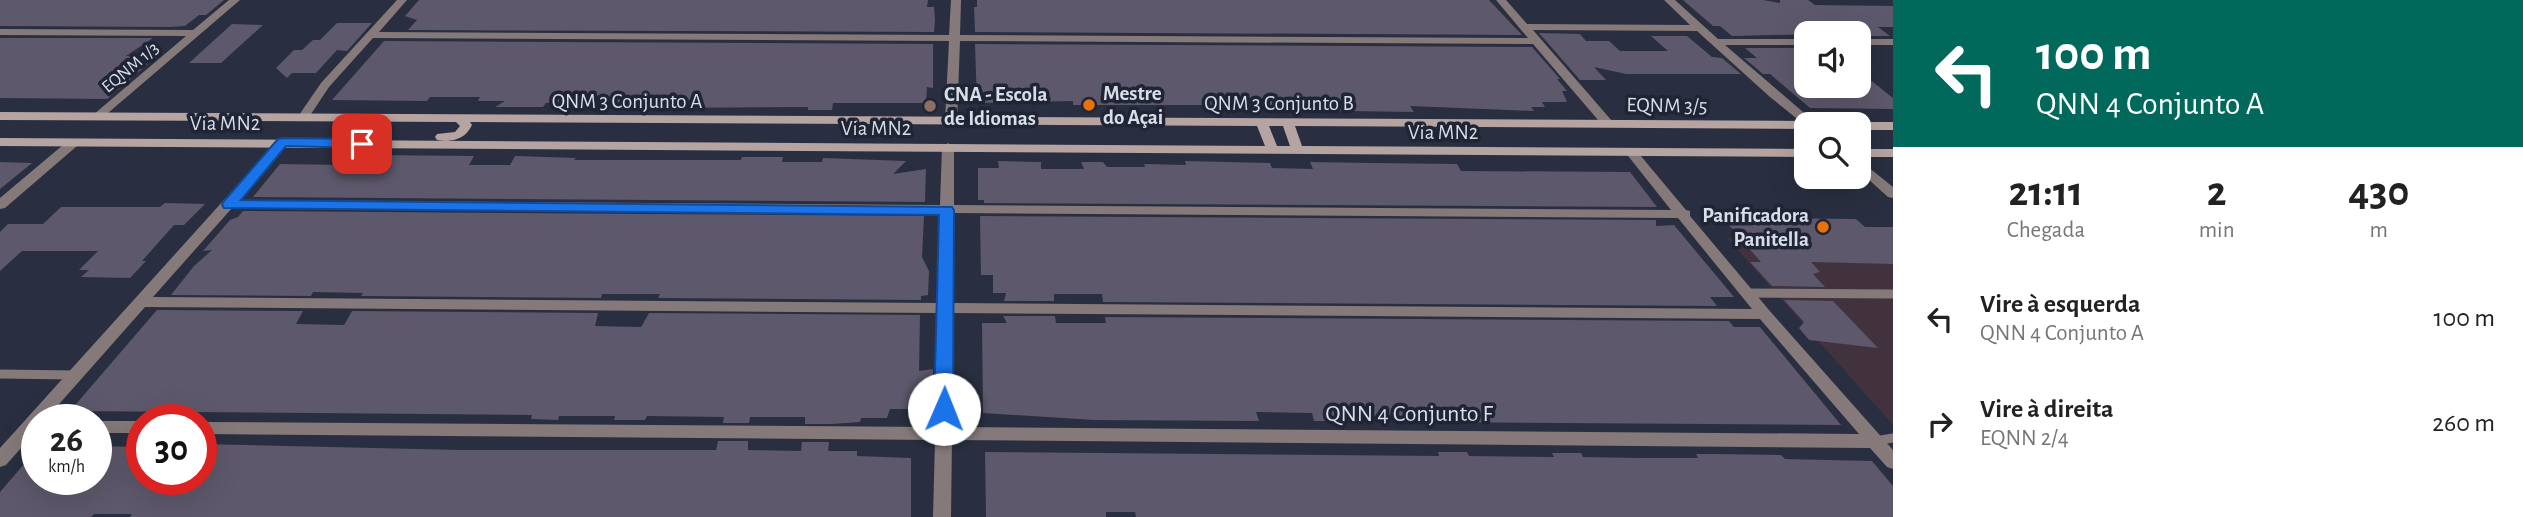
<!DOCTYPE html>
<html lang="pt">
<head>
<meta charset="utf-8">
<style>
  body { margin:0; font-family:"Alegreya Sans",sans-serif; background:#f2f2f2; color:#222; height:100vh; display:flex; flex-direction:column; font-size:26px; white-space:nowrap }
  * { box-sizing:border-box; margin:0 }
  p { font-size:23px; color:#767676 }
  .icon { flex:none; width:38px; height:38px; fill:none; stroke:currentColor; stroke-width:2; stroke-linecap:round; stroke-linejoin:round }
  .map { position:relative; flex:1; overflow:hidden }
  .details { display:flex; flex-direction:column; background:#fff; width:630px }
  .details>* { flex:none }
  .top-card { background:#00695c; color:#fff; overflow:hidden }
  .controls { position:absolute; left:1794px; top:21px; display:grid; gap:14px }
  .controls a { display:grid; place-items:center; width:77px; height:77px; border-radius:14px; background:#fff; box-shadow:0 7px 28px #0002; font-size:35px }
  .speed { position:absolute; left:21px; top:404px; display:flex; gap:14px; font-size:35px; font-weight:700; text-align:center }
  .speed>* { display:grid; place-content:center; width:91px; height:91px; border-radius:50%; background:#fff; box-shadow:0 7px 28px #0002; line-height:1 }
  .speed small { font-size:18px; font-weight:400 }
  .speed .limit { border:10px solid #d22; background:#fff; color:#111 }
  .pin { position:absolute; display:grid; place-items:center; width:60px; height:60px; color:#fff; margin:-30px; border-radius:14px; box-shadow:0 4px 10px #0006 }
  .me { position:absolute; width:77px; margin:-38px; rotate:1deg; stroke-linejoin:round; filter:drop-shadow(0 0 5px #0008) }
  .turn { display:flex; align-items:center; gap:24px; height:147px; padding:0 28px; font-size:32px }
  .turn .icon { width:91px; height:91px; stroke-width:2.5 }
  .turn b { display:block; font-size:49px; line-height:60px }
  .eta { display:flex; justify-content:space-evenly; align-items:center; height:119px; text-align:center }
  .eta b { font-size:42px; font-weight:600; line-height:49px }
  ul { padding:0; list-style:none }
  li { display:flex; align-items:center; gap:21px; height:105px; padding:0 28px }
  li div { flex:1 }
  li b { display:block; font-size:26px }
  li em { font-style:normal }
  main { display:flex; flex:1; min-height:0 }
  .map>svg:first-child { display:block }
  .commercial { fill:#41323e }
  .building { fill:#5d586b }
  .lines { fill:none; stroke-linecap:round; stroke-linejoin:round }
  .service { stroke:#857a79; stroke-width:9 }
  .minor { fill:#857a79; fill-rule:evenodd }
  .secondary { fill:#b6a4a2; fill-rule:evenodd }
  .route { fill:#1a73e8; stroke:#114b97; stroke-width:2 }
  .food-dot { fill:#e8710a; stroke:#202536; stroke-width:2.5 }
  .education-dot { fill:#8d6e63; stroke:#202536; stroke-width:2.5 }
  .labels { text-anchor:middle; stroke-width:7; stroke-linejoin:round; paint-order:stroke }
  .far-street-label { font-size:18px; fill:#d9dde8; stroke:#202536 }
  .poi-label { font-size:21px; font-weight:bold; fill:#d9dde8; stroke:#202536; text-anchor:start }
  .street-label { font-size:21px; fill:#d9dde8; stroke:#202536 }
  .near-street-label { font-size:24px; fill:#d9dde8; stroke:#202536 }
</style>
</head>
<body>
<main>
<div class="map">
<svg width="1893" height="517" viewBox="0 0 1893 517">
  <rect width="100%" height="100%" fill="#292f40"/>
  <polygon class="commercial" points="1893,236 1893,425 1727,238"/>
  <g class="building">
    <polygon points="0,0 224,0 206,15 199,15 185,26 170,27 0,26"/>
    <polygon points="419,0 928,0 927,7 934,7 935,20 934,32 408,30 417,20 405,16"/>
    <polygon points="977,0 1489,0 1522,35 975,32 974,7 977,7"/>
    <polygon points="1683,0 1763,0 1780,3 1780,0 1808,0 1815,5 1893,6 1893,27 1878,27 1890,36 1858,36 1858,33 1732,36 1720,26 1713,26"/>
    <polygon points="337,23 372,23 347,51 337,50 316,73 292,73 287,78 276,68 294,50 302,50 313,40 320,40"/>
    <polygon points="232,24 263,25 221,63 189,63"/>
    <polygon points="1539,33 1580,34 1586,41 1609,41 1620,51 1668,51 1651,36 1687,36 1712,57 1722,58 1741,74 1626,74 1594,67 1606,80 1580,80"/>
    <polygon points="0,38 153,38 126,56 157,56 107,99 0,98"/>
    <polygon points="384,41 933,44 933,88 927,87 926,103 833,103 832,110 808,110 808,107 663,108 664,102 570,102 546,103 543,107 495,107 505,101 478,101 480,97 430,97 427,101 332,100"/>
    <polygon points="975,44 1532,47 1560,79 1557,79 1567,91 1562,91 1567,102 1542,102 1545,107 1531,107 1534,111 1410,106 1414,112 1284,110 1265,105 1073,105 1073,101 977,103"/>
    <polygon points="1745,48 1805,48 1806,86 1858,86 1858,77 1868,78 1893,98 1893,109 1810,108 1770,74 1763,74 1744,58 1757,58"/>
    <polygon points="372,155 474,156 469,165 510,165 515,156 576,158 574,160 741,160 742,157 783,157 782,162 822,162 823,158 906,161 893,174 926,169 925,202 253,197 280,164 344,165 350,157"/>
    <polygon points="998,161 1041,162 1041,169 1084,169 1081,162 1103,162 1107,167 1145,167 1144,164 1186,165 1185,161 1270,163 1272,168 1313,169 1310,162 1373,163 1457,164 1461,171 1630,172 1657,207 984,203 984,200 978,200 978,168 999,168"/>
    <polygon points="0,162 32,163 0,189"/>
    <polygon points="165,203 205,204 184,225 174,225 142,261 146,261 130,278 81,277 89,270 79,270 98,251 22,251 0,271 0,232 8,224 43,224 61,207 160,207"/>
    <polygon points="243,211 924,216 922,257 929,271 928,295 921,296 921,300 658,298 660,294 602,294 601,298 361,296 363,293 313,292 311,296 171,295 194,266 212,250 203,251 230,220 238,217"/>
    <polygon points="980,216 1656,220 1656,226 1674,225 1734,297 1710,297 1717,306 1103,302 1102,294 1054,294 1054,301 1004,301 1006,293 993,293 993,275 981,275"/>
    <polygon points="1763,218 1856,219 1865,227 1893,227 1893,264 1811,262 1820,272 1813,274 1825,287 1772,286 1750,262 1761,262 1728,224 1769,225"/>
    <polygon points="1784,300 1833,301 1878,348 1809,340 1799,328 1804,322"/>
    <polygon points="157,310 303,311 296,324 344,325 352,311 598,313 595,326 641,327 649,313 920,315 919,371 933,369 933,387 917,387 916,409 890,409 887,418 861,418 860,422 832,424 805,424 805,417 750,417 749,423 723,423 724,417 647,416 645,420 614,420 615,416 559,416 558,420 531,419 532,415 70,411"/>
    <polygon points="1003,316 1055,316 1056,323 1106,323 1105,317 1729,321 1734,327 1760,327 1841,425 1425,422 1422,416 1368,416 1370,421 1314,421 1312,413 1256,412 1259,421 1094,420 983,413 982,323 1007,323"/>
    <polygon points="718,441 748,441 748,450 801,451 802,442 829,442 828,451 857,451 857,456 911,458 911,517 130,517 132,514 94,514 91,517 0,517 0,492 37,449 37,486 40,480 96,480 96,446 142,447 142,480 201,480 201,444 461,450 716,450"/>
    <polygon points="985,452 1439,456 1438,452 1467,452 1469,456 1554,457 1552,453 1581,453 1583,457 1641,458 1698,458 1696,454 1715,454 1781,455 1785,459 1872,461 1893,486 1893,517 1136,517 1135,512 1106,512 1106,517 986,517"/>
  </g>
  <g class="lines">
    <g class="service">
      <polyline points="1747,293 1893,294"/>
      <polyline points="0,374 74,375"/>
      <polyline points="1875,441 1893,438"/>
    </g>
    <g class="minor">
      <polygon points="229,0 240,0 101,119 93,119 93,115 186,36 0,35 0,29 193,30"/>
      <polygon points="397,0 407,0 379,32 949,35 951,0 961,0 960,35 1528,38 1496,0 1506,0 1527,24 1690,25 1664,0 1675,0 1718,39 1806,39 1806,45 1725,45 1817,124 1806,126 1770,97 1697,31 1533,30 1612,121 1612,127 1604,127 1533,44 960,41 957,121 951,125 945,121 949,41 373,38 329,87 307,120 299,120 297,118 321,83"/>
      <rect x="1858" y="39" width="35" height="6"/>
      <path d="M283 138 287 139 289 142 287 145 239 200 940 205 942 147 948 143 954 147V205L1671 210 1625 152 1631 148 1635 149 1686 210 1690 211V216L1769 310 1893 450V469L1887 467 1870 448 952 440 951 517H933L935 440 201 434V422L935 427 938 313 145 307 45 420H37V430L6 465 0 467V448L279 139ZM232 208 940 213 938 303 153 297ZM954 213 1678 218 1752 309 953 303ZM953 313 1760 319 1859 434 952 427Z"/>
      <polygon points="73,139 79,143 77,146 5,208 0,209 0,198 69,140"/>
      <polygon points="1858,159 1893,187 1893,198 1888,197 1858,170"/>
      <rect x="96" y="421" width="46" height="12"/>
    </g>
    <g class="secondary">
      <path d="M0 112 1806 121 1811 124H1806V129L1295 126 1302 146 1806 149V157L0 146V138L1265 146 1257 126 470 122 472 125C465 140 452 142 437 140L435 137 437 134 455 132 460 126 456 122 0 120ZM1269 126H1283L1290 146H1277Z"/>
      <polygon points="1858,122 1893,122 1893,130 1858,130 1858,124 1853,124"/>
      <rect x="1858" y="149" width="35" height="8"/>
    </g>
  </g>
  <polygon class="route" points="283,138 362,139 368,144 362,148 286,146 241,200 952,207 954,210 953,409 950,414 937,414 934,409 939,215 224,208 222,205 224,201 278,139"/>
  <g class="food-dot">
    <circle cx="1089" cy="105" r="7"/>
    <circle cx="1823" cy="227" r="7"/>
  </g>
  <circle class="education-dot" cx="930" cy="106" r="7"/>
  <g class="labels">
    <g class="far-street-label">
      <text transform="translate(130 67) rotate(-40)" y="6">EQNM 1/3</text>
    </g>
    <g class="poi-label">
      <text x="1103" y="100">Mestre<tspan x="1103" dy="24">do Açai</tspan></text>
      <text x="944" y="101">CNA - Escola<tspan x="944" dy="24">de Idiomas</tspan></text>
      <text x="1809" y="222" text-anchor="end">Panificadora<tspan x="1809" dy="24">Panitella</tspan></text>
    </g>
    <g class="street-label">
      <text x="627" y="108">QNM 3 Conjunto A</text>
      <text x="1279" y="110">QNM 3 Conjunto B</text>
      <text transform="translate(1667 105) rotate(1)" y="7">EQNM 3/5</text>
      <text x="225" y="130">Via MN2</text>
      <text x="876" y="135">Via MN2</text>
      <text x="1443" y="139">Via MN2</text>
    </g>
    <g class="near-street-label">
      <text x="1409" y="421">QNN 4 Conjunto F</text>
    </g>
  </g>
</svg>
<div class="controls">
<a><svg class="icon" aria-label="sound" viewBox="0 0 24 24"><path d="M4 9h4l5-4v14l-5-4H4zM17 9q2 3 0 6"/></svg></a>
<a><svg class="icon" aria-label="search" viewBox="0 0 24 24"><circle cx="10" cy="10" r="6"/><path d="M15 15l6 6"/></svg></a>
</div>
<div class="speed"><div>26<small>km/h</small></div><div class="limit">30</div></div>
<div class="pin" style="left:362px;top:144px;background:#d93025"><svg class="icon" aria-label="arrive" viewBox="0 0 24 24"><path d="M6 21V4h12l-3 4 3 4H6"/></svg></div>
<svg class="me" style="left:944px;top:409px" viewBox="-20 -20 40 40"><circle r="19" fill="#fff"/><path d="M0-13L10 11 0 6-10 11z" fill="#1a73e8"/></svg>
</div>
<section class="details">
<div class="top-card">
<div class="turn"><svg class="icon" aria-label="left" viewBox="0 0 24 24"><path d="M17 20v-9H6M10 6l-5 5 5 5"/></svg><div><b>100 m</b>QNN 4 Conjunto A</div></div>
</div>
<div class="eta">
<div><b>21:11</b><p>Chegada</p></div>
<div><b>2</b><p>min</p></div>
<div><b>430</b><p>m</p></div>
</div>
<ul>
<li><svg class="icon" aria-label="left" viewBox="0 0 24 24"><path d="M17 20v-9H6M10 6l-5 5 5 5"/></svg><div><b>Vire à esquerda</b><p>QNN 4 Conjunto A</p></div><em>100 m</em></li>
<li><svg class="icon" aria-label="right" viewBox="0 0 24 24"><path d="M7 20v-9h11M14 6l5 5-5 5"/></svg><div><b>Vire à direita</b><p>EQNN 2/4</p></div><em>260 m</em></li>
</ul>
</section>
</main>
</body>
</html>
